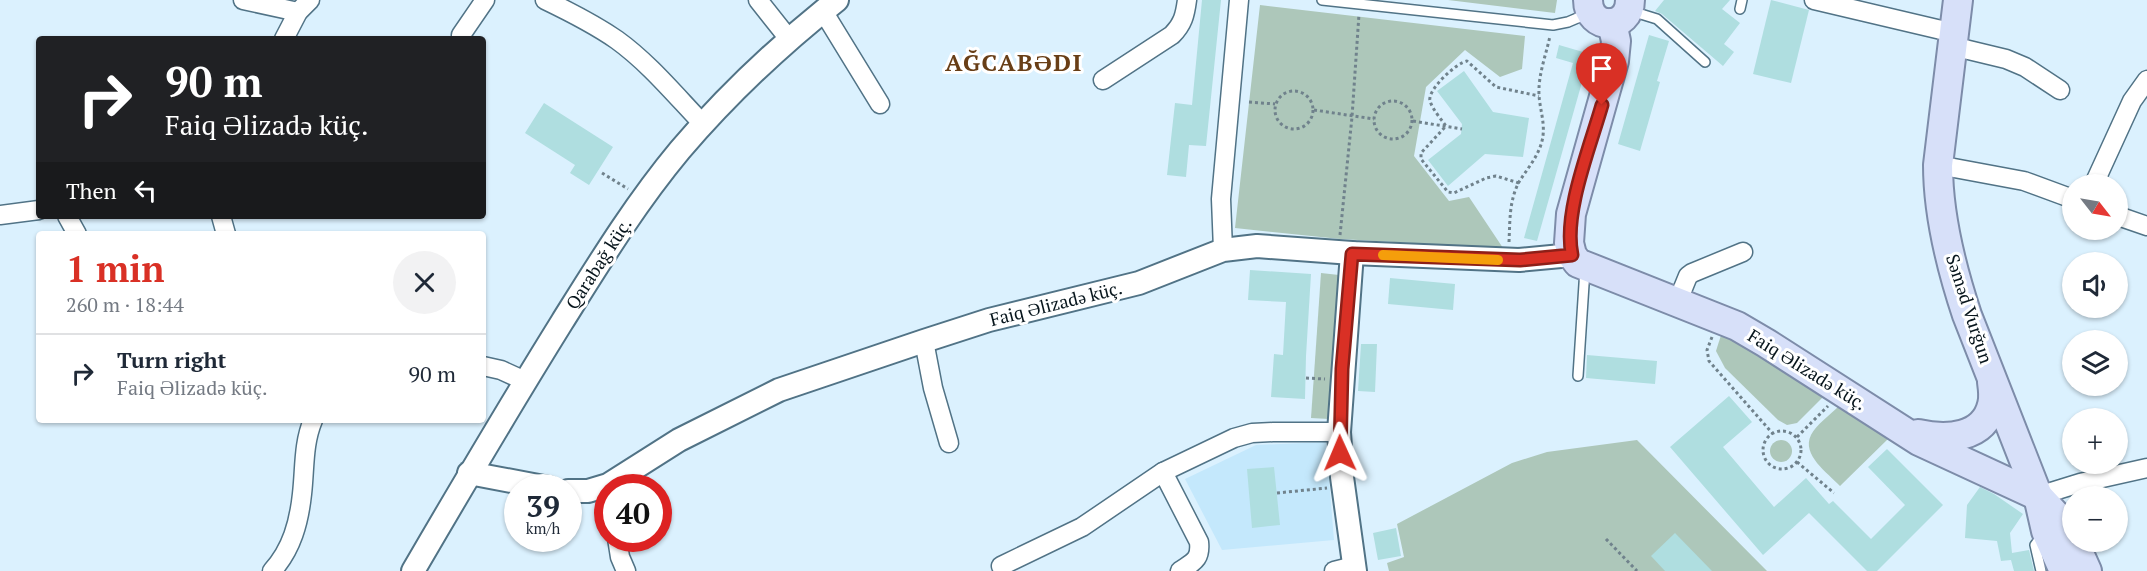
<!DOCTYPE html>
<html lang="en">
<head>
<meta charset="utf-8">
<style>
  body { margin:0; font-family:"PT Serif",serif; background:#f2f2f3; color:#1f2937; height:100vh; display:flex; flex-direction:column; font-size:22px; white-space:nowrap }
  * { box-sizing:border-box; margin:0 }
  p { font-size:20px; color:#747a83 }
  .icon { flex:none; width:33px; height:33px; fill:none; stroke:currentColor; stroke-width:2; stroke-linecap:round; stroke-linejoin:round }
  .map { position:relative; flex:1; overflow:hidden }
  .panel { position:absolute; left:36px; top:231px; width:450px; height:192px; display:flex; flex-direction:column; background:#fff; border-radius:6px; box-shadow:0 2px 4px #0004 }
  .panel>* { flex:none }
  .guide { position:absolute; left:36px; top:36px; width:450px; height:183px; border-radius:6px; box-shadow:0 2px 4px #0004; background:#202124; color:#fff; overflow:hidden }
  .needle { width:39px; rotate:121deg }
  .controls { position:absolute; left:2062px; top:174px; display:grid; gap:12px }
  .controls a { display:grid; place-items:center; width:66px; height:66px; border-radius:50%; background:#fff; box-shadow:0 2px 4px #0004; font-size:30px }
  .speed { position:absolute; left:504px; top:474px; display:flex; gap:12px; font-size:30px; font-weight:700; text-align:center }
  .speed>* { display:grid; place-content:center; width:78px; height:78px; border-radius:50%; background:#fff; box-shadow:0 2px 4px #0004; line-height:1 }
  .speed small { font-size:15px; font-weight:400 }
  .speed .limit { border:9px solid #d22; background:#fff; color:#111 }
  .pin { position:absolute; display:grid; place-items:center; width:51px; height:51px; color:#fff; margin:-62px -26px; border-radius:50% 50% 50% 0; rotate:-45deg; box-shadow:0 0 6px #0007 }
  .pin .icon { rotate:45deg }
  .me { position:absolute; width:66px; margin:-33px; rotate:359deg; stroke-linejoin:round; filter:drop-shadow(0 0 4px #0008) }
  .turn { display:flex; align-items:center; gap:21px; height:126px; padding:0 30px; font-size:27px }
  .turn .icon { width:78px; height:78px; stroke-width:2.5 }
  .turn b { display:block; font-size:42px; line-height:51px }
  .then { display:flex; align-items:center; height:57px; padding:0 30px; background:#0003; gap:12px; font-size:22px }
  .round { display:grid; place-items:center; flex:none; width:63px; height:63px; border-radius:32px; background:#f2f2f3 }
  .overview { display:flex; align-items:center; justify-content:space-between; height:102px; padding:0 30px }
  h1 { font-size:36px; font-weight:700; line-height:45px; color:#d93025 }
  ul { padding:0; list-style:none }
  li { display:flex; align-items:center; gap:18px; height:78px; padding:0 30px; border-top:2px solid #e0e1e3 }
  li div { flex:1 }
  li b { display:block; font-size:22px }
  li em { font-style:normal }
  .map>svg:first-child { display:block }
  .built { fill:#c4e8fc }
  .green { fill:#adc7ba }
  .building { fill:#afdee0 }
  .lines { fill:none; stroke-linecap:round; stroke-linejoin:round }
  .service-casing { stroke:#517386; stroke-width:12 }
  .minor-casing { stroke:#517386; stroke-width:21 }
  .tertiary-casing { stroke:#517386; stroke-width:26 }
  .primary-casing { stroke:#7d8ca9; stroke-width:32 }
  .path { stroke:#70828c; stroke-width:3; stroke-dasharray:3 3; stroke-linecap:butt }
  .service { stroke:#fff; stroke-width:9 }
  .minor { stroke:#fff; stroke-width:18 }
  .tertiary { stroke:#fff; stroke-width:22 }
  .primary { stroke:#d7e0f9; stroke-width:28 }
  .route-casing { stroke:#8d1f18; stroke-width:15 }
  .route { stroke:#d93025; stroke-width:10 }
  .slow { stroke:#f59e0b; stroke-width:10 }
  .labels { text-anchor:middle; stroke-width:6; stroke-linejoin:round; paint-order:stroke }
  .street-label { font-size:18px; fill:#07151c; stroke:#fff }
  .district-label { font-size:24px; font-weight:bold; letter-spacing:1.5px; fill:#683e16; stroke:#fff }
</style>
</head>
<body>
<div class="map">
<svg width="2147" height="571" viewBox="0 0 2147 571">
  <rect width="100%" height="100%" fill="#dbf1fe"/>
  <polygon class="built" points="1326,442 1334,540 1222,550 1185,479 1256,445"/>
  <g class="green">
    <polygon points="1448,0 1557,0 1555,13"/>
    <polygon points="1260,5 1525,36 1522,69 1500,77 1465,50 1426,87 1414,156 1449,201 1469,197 1503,248 1340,239 1235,228"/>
    <polygon points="1321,273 1339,275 1329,419 1311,418"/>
    <polygon points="1722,332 1825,395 1797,423 1787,425 1778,420 1725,368 1716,351"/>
    <path d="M1838 407 1890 437 1840 486C1828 473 1801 455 1811 435 1816 425 1830 415 1838 407Z"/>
    <polygon points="1637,440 1767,571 1389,571 1387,563 1404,557 1397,524 1512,463 1547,452"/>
    <circle cx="1781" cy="451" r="11"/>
  </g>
  <g class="building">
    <polygon points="1202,0 1221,0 1206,146 1189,145 1186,177 1167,175 1175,103 1192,105"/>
    <polygon points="1664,0 1730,0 1722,9 1740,23 1724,44 1734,52 1723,66 1662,14 1655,11"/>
    <polygon points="1771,0 1809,10 1791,83 1753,74"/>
    <polygon points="1649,35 1669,41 1657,81 1660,82 1640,151 1618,144"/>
    <polygon points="1559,45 1590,54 1537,241 1524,238 1573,63 1556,58"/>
    <polygon points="1464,71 1493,112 1529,118 1523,157 1485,154 1448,186 1428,160 1461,134 1462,124 1437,91"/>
    <polygon points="544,103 613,147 589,185 570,173 575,165 525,133"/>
    <polygon points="1250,270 1311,274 1306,356 1305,399 1271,397 1274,354 1283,355 1286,302 1248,300"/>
    <polygon points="1390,278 1455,284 1453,310 1388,304"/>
    <polygon points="1361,344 1377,344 1375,392 1358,391"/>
    <polygon points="1587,355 1657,361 1655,384 1586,378"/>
    <polygon points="1729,396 1752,422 1723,447 1774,507 1806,478 1829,504 1833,501 1871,539 1905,505 1868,467 1887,449 1943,505 1877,571 1867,571 1809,513 1763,555 1670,447"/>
    <polygon points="1274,467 1280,525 1252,528 1247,469"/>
    <polygon points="1980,487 1994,494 2023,514 2010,533 2012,553 2029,550 2034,571 2014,571 2011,560 2001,561 1997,541 1965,538 1967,505"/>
    <polygon points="1396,528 1401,556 1378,560 1373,533"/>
    <polygon points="1675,533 1712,571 1665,571 1651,556"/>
  </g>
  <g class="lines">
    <g class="service-casing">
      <g id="service">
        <polyline points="1322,0 1553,25 1568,22 1589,13"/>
        <polyline points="1740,9 1742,0"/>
        <polyline points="1631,11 1657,19 1705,62"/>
        <polyline points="1578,376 1585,269"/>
        <polyline points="2041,571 2035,545 2042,536"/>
      </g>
    </g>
    <g class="minor-casing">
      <g id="minor">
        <polyline points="243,0 298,12"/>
        <path d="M545 0C570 12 594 24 617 40 649 63 676 96 703 124"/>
        <polyline points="758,0 789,39"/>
        <polyline points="1814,0 1954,33"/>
        <polyline points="823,11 880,104"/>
        <polyline points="461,35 485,0"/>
        <polyline points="284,39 298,12 310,0"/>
        <polyline points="1952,46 2006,59 2025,67 2060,90"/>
        <path d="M1103 80 1172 35C1183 24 1185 15 1187 0"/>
        <polyline points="1938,165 2024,181 2073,199"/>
        <polyline points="2094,184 2132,101 2147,80"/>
        <polyline points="0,215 39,210"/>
        <polyline points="67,216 77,234"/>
        <polyline points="221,216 226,234"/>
        <polyline points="2118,216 2147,226"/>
        <polyline points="1223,250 1221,199 1239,0"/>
        <polyline points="1677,303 1688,276 1692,273 1743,252"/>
        <polyline points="924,341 933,388 949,443"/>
        <polyline points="483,366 501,370 525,381"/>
        <path d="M1163 472 1199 542C1201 560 1193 562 1180 571"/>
        <polyline points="2038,496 2080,483 2147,468"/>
        <polyline points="617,538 620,557 626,571"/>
        <polyline points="1001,566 1082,527 1163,472 1234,438 1252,433 1273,432 1339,432"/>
        <path d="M272 571C292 549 299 522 302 494 305 468 303 444 313 420"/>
        <polyline points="1334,571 1354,566"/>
      </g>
    </g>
    <g class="tertiary-casing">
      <g id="tertiary">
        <polyline points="1352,253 1339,432 1342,477 1355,571"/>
        <polyline points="469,473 549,488"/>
        <polyline points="568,491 588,491 608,485 679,440 779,390 924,341 989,320 1139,283 1223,250 1257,246 1352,253 1519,260 1572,255"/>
        <path d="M413 571C462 487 511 404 562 322 599 263 635 204 680 150 727 95 780 45 837 0"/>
      </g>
    </g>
    <g class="primary-casing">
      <g id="primary">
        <path d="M1588 0C1588 31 1630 31 1630 0"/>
        <path d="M1958 0 1938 165C1938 216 1951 267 1967 315L2038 496 2046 531 2064 571"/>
        <polyline points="1612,23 1616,41 1614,61 1571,214 1569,243 1572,255 1578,263 1737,326 1766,343 1919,441 2038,496 2066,526 2073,539"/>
        <path d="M1918 434C1946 440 1984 439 1992 405 1994 398 1993 389 1992 382"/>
        <polyline points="2074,542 2087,571"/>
      </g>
    </g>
    <g class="path">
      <circle cx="1294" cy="110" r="19"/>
      <circle cx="1393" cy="120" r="19"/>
      <polyline points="1249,102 1275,104"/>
      <polyline points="1314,110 1374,119"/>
      <polyline points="1413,121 1462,129"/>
      <polyline points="602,173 628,189"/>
      <path d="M1519 183 1496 176 1486 178 1454 193 1448 192 1421 159V153L1446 126C1441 119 1433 110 1430 101 1427 90 1456 63 1467 61L1496 87 1539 96"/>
      <polyline points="1340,235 1352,117 1359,14"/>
      <path d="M1509 242C1510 221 1509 201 1519 182 1527 169 1538 157 1542 141 1546 125 1540 111 1539 95 1538 75 1546 55 1550 36"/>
      <polyline points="1712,337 1707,350 1709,361 1773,434"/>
      <polyline points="1306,378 1325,379"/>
      <circle cx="1782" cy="450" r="19"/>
      <polyline points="1797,437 1828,406"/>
      <polyline points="1797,462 1834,493"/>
      <polyline points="1277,493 1327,488"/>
      <polyline points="1606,539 1637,571"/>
    </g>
    <use href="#service" class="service"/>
    <use href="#minor" class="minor"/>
    <use href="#tertiary" class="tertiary"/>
    <use href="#primary" class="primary"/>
  </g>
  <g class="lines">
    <g class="route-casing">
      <path id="route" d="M1340 453 1342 369 1352 254 1520 260 1572 255C1563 213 1590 147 1602 105"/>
    </g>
    <use href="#route" class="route"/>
    <polyline class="slow" points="1383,255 1498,260"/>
  </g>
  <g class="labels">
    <g class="street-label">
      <text transform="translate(599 264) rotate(-57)" y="6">Qarabağ küç.</text>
      <text transform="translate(1056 304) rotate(-14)" y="6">Faiq Əlizadə küç.</text>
      <text transform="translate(1969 309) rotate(72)" y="6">Səməd Vurğun</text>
      <text transform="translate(1807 370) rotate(32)" y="6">Faiq Əlizadə küç.</text>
    </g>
    <g class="district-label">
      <text x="1014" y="71">AĞCABƏDI</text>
    </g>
  </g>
</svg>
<div class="controls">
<a><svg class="needle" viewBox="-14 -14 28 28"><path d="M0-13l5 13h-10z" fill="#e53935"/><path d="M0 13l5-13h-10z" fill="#747a83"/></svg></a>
<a><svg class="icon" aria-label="sound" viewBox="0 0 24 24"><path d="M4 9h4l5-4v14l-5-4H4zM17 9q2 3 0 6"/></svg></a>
<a><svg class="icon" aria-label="layers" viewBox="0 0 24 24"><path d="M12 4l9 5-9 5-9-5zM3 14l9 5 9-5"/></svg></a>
<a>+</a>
<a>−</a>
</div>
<div class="speed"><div>39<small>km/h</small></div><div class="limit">40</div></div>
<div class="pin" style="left:1602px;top:105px;background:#d93025"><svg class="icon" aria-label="arrive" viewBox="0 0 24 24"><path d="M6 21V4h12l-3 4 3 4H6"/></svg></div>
<svg class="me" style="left:1340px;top:453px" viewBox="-20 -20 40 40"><path d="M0-17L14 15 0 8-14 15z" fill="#d93025" stroke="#fff" stroke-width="4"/></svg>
<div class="guide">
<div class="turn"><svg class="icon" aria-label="right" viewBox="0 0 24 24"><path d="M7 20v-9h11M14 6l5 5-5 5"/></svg><div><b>90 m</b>Faiq Əlizadə küç.</div></div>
<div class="then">Then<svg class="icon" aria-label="left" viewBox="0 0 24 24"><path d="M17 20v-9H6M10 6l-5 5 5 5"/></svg></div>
</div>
<section class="panel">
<div class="overview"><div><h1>1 min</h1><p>260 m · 18:44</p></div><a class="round"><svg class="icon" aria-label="close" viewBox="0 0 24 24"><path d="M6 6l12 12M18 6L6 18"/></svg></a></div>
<ul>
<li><svg class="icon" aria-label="right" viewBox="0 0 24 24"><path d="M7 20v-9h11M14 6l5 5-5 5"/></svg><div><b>Turn right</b><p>Faiq Əlizadə küç.</p></div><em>90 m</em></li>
</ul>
</section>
</div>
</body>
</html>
